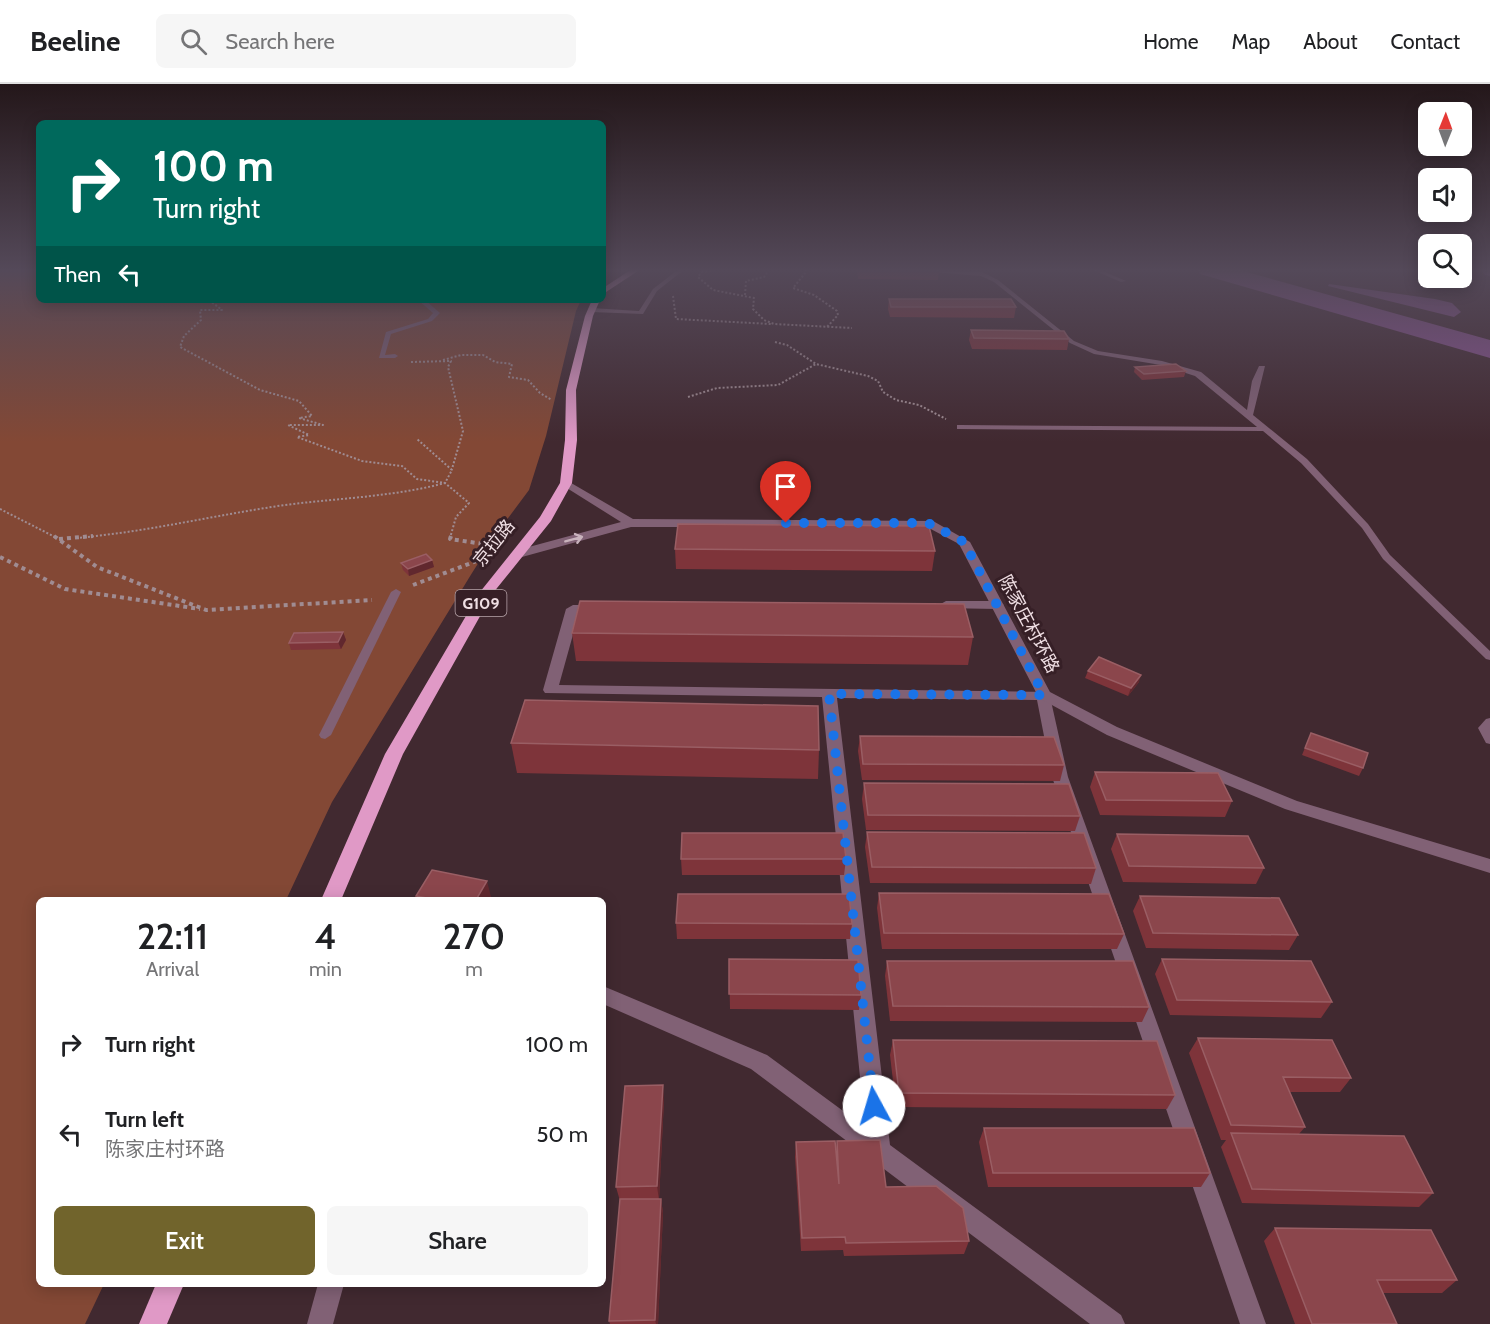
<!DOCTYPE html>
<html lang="en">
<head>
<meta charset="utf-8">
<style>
  body { margin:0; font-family:Cabin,"Noto Sans SC",sans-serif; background:#f6f6f6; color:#202124; height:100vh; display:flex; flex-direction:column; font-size:22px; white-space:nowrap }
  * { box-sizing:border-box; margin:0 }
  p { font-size:20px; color:#757577 }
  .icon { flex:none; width:33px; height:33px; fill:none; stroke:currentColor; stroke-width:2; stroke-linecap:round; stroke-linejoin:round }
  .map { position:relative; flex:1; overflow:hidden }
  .details { position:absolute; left:36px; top:813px; width:570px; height:390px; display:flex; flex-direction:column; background:#fff; border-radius:9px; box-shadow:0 3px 15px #0003 }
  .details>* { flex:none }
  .guide { position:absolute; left:36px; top:36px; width:570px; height:183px; border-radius:9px; box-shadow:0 3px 15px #0003; background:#00695c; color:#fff; overflow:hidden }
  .needle { width:39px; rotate:1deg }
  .fabs { position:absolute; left:1418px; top:18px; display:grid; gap:12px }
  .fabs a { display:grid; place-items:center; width:54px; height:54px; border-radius:9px; background:#fff; box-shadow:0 3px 15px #0003; font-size:30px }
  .pin { position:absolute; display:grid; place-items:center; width:51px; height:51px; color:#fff; margin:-62px -26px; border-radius:50% 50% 50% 0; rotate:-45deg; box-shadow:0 0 6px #0007 }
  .pin .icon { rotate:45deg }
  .me { position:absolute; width:66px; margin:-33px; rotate:354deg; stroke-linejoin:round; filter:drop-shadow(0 0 4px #0008) }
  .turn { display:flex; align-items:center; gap:21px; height:126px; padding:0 18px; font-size:27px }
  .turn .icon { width:78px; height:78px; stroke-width:2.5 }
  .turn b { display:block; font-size:42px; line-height:51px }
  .then { display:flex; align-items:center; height:57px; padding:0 18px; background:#0003; gap:12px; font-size:22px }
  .eta { display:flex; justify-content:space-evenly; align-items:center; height:102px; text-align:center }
  .eta b { font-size:36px; font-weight:600; line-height:42px }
  .action { display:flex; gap:12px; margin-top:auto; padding:12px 18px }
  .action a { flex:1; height:69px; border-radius:9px; background:#71642c; color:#fff; font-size:24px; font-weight:600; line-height:69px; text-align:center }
  .action a+a { background:#f6f6f6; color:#202124 }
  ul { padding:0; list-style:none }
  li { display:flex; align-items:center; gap:18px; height:90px; padding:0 18px }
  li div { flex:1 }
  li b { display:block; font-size:22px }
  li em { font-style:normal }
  header { display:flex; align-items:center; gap:36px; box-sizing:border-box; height:84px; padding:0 30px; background:#fff; border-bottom:2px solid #e0e0e0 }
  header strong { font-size:28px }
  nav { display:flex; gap:33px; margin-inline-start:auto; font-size:21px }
  .search { width:420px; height:54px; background:#f6f6f6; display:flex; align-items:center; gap:15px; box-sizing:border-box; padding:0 21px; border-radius:9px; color:#757577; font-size:22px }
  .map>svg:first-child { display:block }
  .green { fill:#834835 }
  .water { fill:#88528f }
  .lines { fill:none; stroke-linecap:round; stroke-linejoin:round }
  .canal { fill:#88528f; fill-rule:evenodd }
  .river { fill:#88528f; fill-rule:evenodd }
  .path-far1 { stroke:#a08c92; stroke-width:2; stroke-dasharray:2 2; stroke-linecap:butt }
  .path { stroke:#a08c92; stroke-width:4; stroke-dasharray:4 4; stroke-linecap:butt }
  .service { fill:#816175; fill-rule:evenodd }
  .minor { fill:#816175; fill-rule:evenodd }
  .tertiary { fill:#816175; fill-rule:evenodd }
  .trunk { fill:#e099c6; fill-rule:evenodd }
  .wall { fill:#7e343a }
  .shaded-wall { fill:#61282e }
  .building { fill:#8b464c; stroke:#9a5e64; stroke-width:1.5 }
  .oneway { stroke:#c8b2bc }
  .route { stroke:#1a73e8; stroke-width:10; stroke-dasharray:0 18 }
  .labels { text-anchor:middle; stroke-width:6; stroke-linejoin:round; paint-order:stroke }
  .shield { fill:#361f26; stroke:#b8a5aa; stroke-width:1.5 }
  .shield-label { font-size:16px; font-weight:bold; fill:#efdee3 }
  .street-label { font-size:18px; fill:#efdee3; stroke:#361f26 }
</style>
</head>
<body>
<header>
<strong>Beeline</strong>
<div class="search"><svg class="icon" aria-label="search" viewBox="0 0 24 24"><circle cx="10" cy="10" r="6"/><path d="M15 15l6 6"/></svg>Search here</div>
<nav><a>Home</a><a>Map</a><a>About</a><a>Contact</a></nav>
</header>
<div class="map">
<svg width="1490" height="1240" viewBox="0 0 1490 1240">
  <rect width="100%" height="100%" fill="#412930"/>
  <polygon class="green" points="0,185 39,185 39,216 581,216 576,227 546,352 529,406 500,445 472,489 332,718 286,816 39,816 39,1200 104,1200 85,1240 0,1240"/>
  <polygon class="water" points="1329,200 1435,215 1452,219 1461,228 1454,233 1328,202"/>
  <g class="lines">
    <polygon class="canal" points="1481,185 1490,185 1490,192 1485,191"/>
    <polygon class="river" points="1197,185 1236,185 1490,256 1490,274 1200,190"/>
    <g class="path-far1">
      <polyline points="805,185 806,188 793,204 814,211 837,227 838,231 827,243"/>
      <polyline points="701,188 725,185"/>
      <polyline points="700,190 698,193 713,206 754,214 753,225 764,236 774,240 852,244"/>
      <polyline points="745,211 746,197 764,193 767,189"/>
      <polyline points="673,212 676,235 771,240"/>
      <polyline points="209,216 222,226 200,226 201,236 184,252 180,263 260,306 299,317 312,332 299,334 323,341 288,341 309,351 297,353 362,377 402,382 417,395 445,399 469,419 456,433 450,454"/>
      <polyline points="775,258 787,261 816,280 868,292 878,297 883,308 896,316 919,321 946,335"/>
      <polyline points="443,276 461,271 483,271 495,278 512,280 509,293 528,296 540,309 552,316"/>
      <polyline points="411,278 451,277 448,283 463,347 452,385"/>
      <polyline points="688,313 717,304 778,301 816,280"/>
      <polyline points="0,425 57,454"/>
      <path d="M76 454C147 448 215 431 285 421 339 414 392 413 445 399L452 386 417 355"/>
    </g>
    <g class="path">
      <polyline points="54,452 97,483 206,526 372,516"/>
      <polyline points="451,452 450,455 497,462"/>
      <polyline points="59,455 93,452"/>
      <polyline points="0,473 65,505 200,525"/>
      <polyline points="413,501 487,473"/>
    </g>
    <g class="service">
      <polygon points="679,185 685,185 657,207 643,230 591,228 588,226 591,224 639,227 653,205"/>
      <polygon points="898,185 982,188 998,196 1074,257 1098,267 1162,277 1201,288 1247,326 1252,297 1259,282 1265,282 1253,331 1307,375 1368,440 1390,471 1490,567 1490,576 1486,575 1383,475 1362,444 1301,379 1263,347 957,345 957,341 960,341 1257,343 1195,292 1161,281 1094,270 1070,259 994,198 981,192"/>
      <polygon points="1091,185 1098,185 1126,197 1121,198"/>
      <polygon points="418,216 425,216 440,229 432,237 391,250 385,271 395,270 398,272 395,274 379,274 386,248 428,235 433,229"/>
      <polygon points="396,505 401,508 331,651 325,655 321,654 319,651 391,508"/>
      <polygon points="1490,634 1490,660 1486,659 1478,644 1486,635"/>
    </g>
    <g class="minor">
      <polygon points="946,517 997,517 1004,521 997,525 941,524 939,521"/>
      <polygon points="573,521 598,521 605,525 598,529 579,529 559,601 1049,608 1068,693 1266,1240 1240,1240 1052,693 1037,616 837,614 890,1061 1121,1231 1125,1240 1090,1240 751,985 603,920 603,902 767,971 865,1043 822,613 545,609 543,606 566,525"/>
      <polygon points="318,1200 344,1200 333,1240 307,1240"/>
    </g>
    <polygon class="tertiary" points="566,396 633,435 933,437 970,458 1050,608 1117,643 1297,717 1490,775 1490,789 1285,725 1107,651 1039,614 959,460 927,443 631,443 522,473 514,473 514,467 621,438 562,401 561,399"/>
    <g class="trunk">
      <polygon points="632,185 641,185 603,210 603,204"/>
      <polygon points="592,216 600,216 593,232 576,306 577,356 572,399 551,437 493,509 403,670 341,816 321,816 385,670 480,508 540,433 560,399 565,356 566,306 585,232"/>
      <polygon points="156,1200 184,1200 167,1240 139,1240"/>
    </g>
  </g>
  <g class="wall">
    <polygon points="857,185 938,185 939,186 938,196 858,195"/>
    <polygon points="889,215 1016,223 1014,234 890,233 888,225"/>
    <polygon points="971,246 1069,255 1067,266 972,265 969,256"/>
    <polygon points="1135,283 1186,287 1184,293 1142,296 1134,288"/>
    <polygon points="675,465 935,467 932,487 676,485"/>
    <polygon points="432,476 434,483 409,492 403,486 401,479"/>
    <polygon points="343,548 346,556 341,565 291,566 289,559"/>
    <polygon points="572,549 973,553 968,581 576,577"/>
    <polygon points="1088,587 1139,598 1128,612 1085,594"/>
    <polygon points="1311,649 1363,684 1359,692 1302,671"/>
    <polygon points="860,652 1064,681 1060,697 862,696 858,667"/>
    <polygon points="511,659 819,666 818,695 517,689"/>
    <polygon points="1095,688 1232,717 1225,733 1100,731 1090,703"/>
    <polygon points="864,699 1080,732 1075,747 866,746 862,715"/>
    <polygon points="867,748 1096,784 1091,800 870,799 865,763"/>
    <polygon points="1117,750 1264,784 1256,800 1123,798 1111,765"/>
    <polygon points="681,775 846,775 844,791 682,791"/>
    <polygon points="879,809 1124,850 1117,865 882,865 877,824"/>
    <polygon points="416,812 491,813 489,816 417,816"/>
    <polygon points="1140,812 1298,851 1289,866 1146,864 1133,827"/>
    <polygon points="676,839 852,840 850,855 677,855"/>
    <polygon points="729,875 861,911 859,926 730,925"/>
    <polygon points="1162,875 1332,918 1321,934 1170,931 1155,890"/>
    <polygon points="887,877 1149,923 1142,938 890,937 885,892"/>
    <polygon points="1198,954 1351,994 1340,1008 1290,1008 1305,1043 1299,1050 1433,1109 1419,1123 1242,1119 1221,1063 1226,1056 1221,1056 1189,969"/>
    <polygon points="893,956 1175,1011 1167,1025 896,1023 890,971"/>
    <polygon points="664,1016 659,1115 661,1115 663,1129 658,1240 610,1240 609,1237 620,1117 616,1103"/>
    <polygon points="984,1044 1210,1089 1201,1103 988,1103 979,1058"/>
    <polygon points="837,1057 886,1103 969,1157 964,1170 844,1172 843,1166 801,1167 795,1073 796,1058 836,1065"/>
    <polygon points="1275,1144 1457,1196 1442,1209 1383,1209 1397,1240 1295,1240 1264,1157"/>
  </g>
  <g class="shaded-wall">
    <polygon points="432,476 434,483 409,492 408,485"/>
    <polygon points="343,548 346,556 341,565 338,558"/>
    <polygon points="1141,591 1139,598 1128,612 1131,604"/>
    <polygon points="487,797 491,813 489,816 476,816"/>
    <polygon points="663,1001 664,1016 659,1116 657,1102"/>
    <polygon points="661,1115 663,1129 658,1240 656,1240 655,1236"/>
  </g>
  <g class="building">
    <polygon points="858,185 938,185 939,186"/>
    <polygon points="889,215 1011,215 1016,223 891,223"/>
    <polygon points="971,246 1064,247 1069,255 974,254"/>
    <polygon points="1176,280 1186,287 1144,290 1135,283"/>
    <polygon points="678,440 929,442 935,467 675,465"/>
    <polygon points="426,470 432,476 408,485 401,479"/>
    <polygon points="580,517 964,520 973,553 572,549"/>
    <polygon points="343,548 338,558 289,559 294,549"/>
    <polygon points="1099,573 1141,591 1131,604 1088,587"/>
    <polygon points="525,616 818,622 819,666 511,659"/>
    <polygon points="1311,649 1368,669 1363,684 1305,664"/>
    <polygon points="860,652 1054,653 1064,681 863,680"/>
    <polygon points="1095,688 1218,689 1232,717 1106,716"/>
    <polygon points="864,699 1069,700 1080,732 868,731"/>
    <polygon points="867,748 1084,749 1096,784 872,783"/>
    <polygon points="682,749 843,749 846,775 681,775"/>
    <polygon points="1117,750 1248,752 1264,784 1129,782"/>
    <polygon points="432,786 487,797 476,816 437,816 416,812"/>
    <polygon points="879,809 1109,810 1124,850 884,849"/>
    <polygon points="678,810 849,810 852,840 676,839"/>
    <polygon points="1140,812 1279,814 1298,851 1153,849"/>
    <polygon points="729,875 858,876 861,911 729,910"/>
    <polygon points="1162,875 1311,877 1332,918 1177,916"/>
    <polygon points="887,877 1133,877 1149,923 893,922"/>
    <polygon points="1198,954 1332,956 1351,994 1283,993 1305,1043 1231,1041"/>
    <polygon points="893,956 1157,957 1175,1011 899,1009"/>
    <polygon points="663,1001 657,1102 616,1103 625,1002"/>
    <polygon points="984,1044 1194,1044 1210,1089 993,1089"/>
    <polygon points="1231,1049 1404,1052 1433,1109 1252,1105"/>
    <polygon points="880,1056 886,1103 936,1102 963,1124 969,1157 846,1159 845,1153 802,1154 796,1058 835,1057 839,1100 837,1057"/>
    <polygon points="620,1115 661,1115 655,1236 609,1237"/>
    <polygon points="1275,1144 1431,1146 1457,1196 1377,1196 1397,1240 1312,1240"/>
  </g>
  <defs><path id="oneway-shaft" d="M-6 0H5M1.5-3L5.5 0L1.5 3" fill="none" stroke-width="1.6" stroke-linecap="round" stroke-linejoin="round" transform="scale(1.5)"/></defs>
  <use class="oneway" href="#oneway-shaft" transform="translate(574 455) rotate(-15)"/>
  <linearGradient id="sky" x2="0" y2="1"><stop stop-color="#24171a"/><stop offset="0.52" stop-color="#544959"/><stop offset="1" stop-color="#544959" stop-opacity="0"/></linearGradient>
  <rect width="1490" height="358" fill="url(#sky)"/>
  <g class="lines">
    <polyline class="route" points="786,439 928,439 964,458 1044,611 829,610 874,1022"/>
  </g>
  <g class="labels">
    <rect class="shield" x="455.5" y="506" width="51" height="26" rx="4.5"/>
    <g class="shield-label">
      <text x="481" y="525">G109</text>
    </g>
    <g class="street-label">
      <text transform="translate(494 459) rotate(-51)" y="6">京拉路</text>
      <text transform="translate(1029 540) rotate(62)" y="6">陈家庄村环路</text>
    </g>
  </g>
</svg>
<div class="fabs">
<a><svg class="needle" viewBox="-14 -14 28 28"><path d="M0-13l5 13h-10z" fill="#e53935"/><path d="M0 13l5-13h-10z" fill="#757577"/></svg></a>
<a><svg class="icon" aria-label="sound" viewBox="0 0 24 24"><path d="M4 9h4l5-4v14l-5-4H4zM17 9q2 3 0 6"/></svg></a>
<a><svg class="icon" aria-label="search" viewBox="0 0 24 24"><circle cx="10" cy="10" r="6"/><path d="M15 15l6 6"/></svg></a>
</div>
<div class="pin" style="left:786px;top:439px;background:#d93025"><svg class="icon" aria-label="arrive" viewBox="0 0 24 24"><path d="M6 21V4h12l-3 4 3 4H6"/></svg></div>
<svg class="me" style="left:874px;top:1022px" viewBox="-20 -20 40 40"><circle r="19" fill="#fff"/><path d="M0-13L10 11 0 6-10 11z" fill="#1a73e8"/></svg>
<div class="guide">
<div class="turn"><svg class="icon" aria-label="right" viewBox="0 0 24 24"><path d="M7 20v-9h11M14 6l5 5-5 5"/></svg><div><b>100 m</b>Turn right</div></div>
<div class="then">Then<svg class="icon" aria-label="left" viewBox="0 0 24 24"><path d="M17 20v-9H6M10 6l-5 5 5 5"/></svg></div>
</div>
<section class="details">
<div class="eta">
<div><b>22:11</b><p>Arrival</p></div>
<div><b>4</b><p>min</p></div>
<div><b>270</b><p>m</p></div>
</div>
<ul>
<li><svg class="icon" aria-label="right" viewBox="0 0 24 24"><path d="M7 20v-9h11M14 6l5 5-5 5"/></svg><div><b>Turn right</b></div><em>100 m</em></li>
<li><svg class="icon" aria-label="left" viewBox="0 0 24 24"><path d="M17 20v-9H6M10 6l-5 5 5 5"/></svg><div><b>Turn left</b><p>陈家庄村环路</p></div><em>50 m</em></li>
</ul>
<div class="action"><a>Exit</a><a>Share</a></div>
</section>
</div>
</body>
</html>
